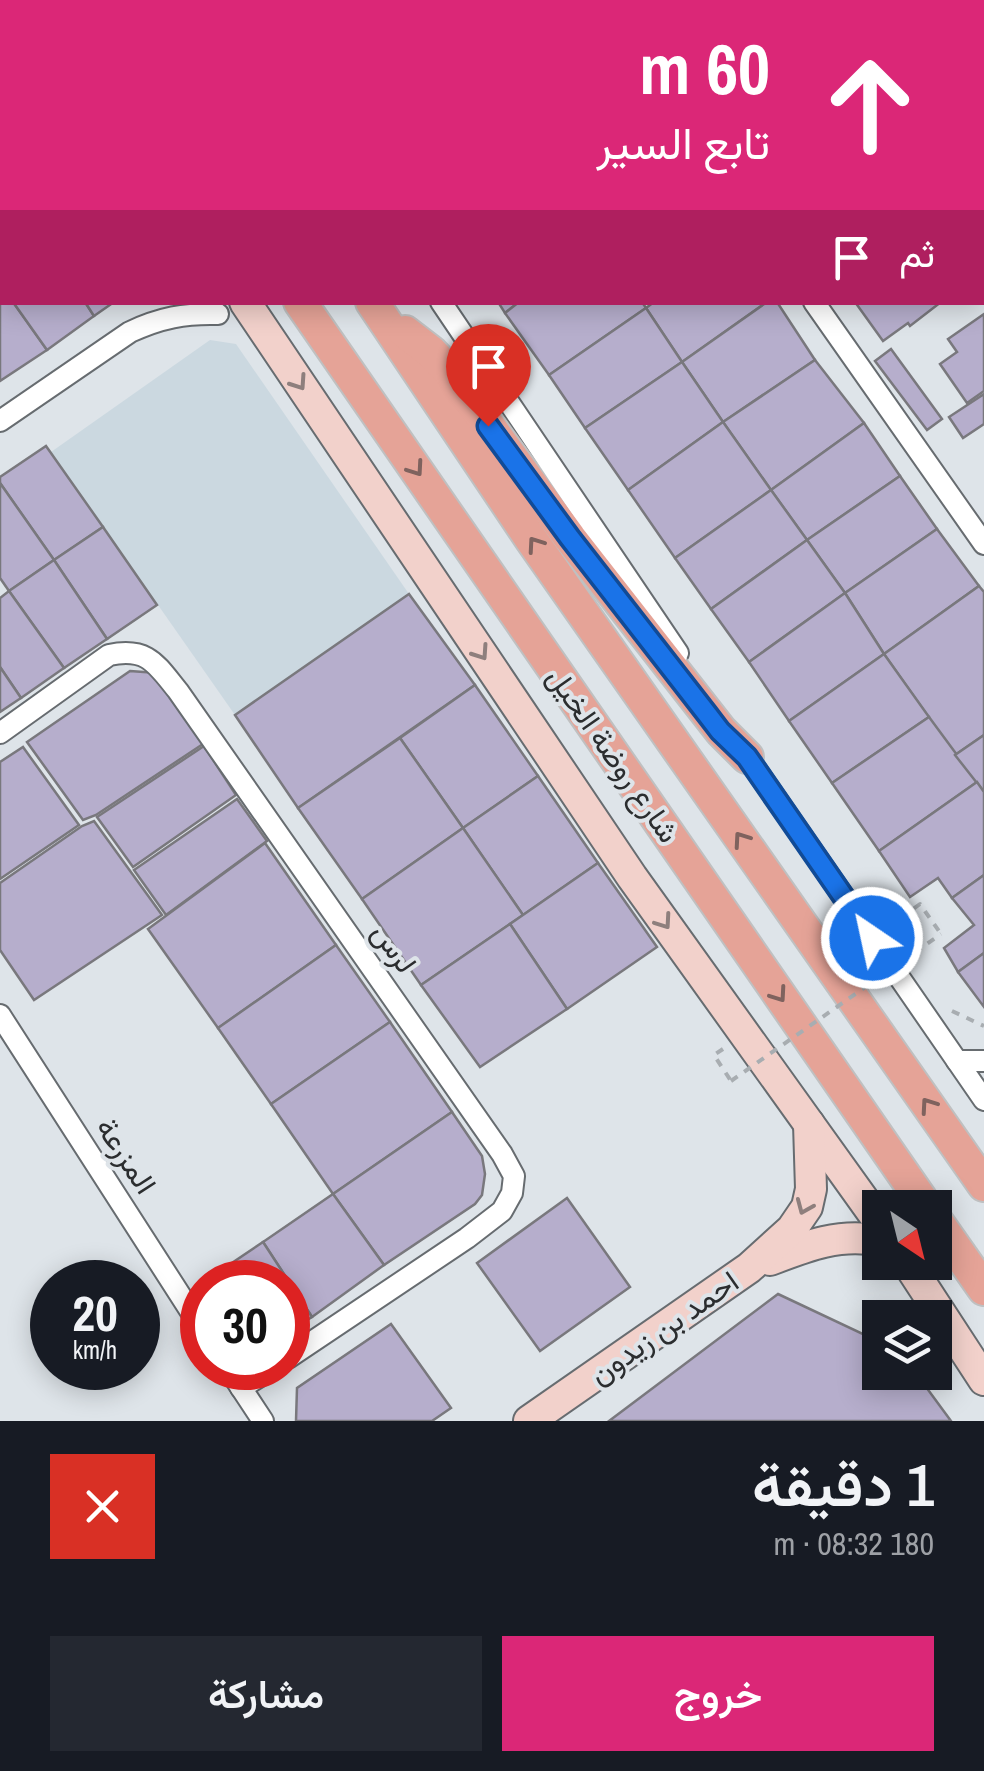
<!DOCTYPE html>
<html lang="ar">
<head>
<meta charset="utf-8">
<style>
  body { margin:0; font-family:"Archivo Narrow",Vazirmatn,sans-serif; background:#242831; color:#f1f3f6; direction:rtl; height:100vh; display:flex; flex-direction:column; font-size:38px; white-space:nowrap }
  * { box-sizing:border-box; margin:0 }
  p { font-size:32px; color:#9ea1a6 }
  .icon { flex:none; width:55px; height:55px; fill:none; stroke:currentColor; stroke-width:2; stroke-linecap:round; stroke-linejoin:round }
  .map { position:relative; height:1421px; overflow:hidden; direction:ltr }
  .sheet { display:flex; flex-direction:column; background:#171b24; flex:1 }
  .sheet>* { flex:none }
  .guide { position:absolute; left:0px; top:0px; width:985px; height:305px; box-shadow:0 5px 25px #0003; direction:rtl; background:#db2777; color:#fff; overflow:hidden }
  .needle { width:65px; rotate:145deg }
  .tools { position:absolute; left:862px; top:1190px; display:grid; gap:20px }
  .tools a { display:grid; place-items:center; width:90px; height:90px; border-radius:0px; background:#171b24; box-shadow:0 5px 25px #0003; font-size:50px }
  .speed { position:absolute; left:30px; top:1260px; display:flex; gap:20px; font-size:50px; font-weight:700; text-align:center }
  .speed>* { display:grid; place-content:center; width:130px; height:130px; border-radius:50%; background:#171b24; box-shadow:0 5px 25px #0003; line-height:1 }
  .speed small { font-size:25px; font-weight:400 }
  .speed .limit { border:15px solid #d22; background:#fff; color:#111 }
  .pin { position:absolute; display:grid; place-items:center; width:85px; height:85px; color:#fff; margin:-102px -42px; border-radius:50% 50% 50% 0; rotate:-45deg; box-shadow:0 0 10px #0007 }
  .pin .icon { rotate:45deg }
  .me { position:absolute; width:110px; margin:-55px; rotate:326deg; stroke-linejoin:round; filter:drop-shadow(0 0 8px #0008) }
  .turn { display:flex; align-items:center; gap:35px; height:210px; padding:0 50px; font-size:45px }
  .turn .icon { width:130px; height:130px; stroke-width:2.5 }
  .turn b { display:block; font-size:70px; line-height:85px }
  .then { display:flex; align-items:center; height:95px; padding:0 50px; background:#0003; gap:20px; font-size:38px }
  .round { display:grid; place-items:center; flex:none; width:105px; height:105px; border-radius:0px; background:#242831 }
  .summary { display:flex; align-items:center; justify-content:space-between; height:170px; padding:0 50px }
  h1 { font-size:60px; font-weight:600; line-height:75px }
  .cta { display:flex; gap:20px; margin-top:auto; padding:20px 50px }
  .cta a { flex:1; height:115px; border-radius:0px; background:#db2777; color:#fff; font-size:40px; font-weight:600; line-height:115px; text-align:center }
  .cta a+a { background:#242831; color:#f1f3f6 }
  .map>svg:first-child { display:block }
  .built { fill:#cbd8e0 }
  .building { fill:#b6aecc; stroke:#79787d; stroke-width:2.5 }
  .lines { fill:none; stroke-linecap:round; stroke-linejoin:round }
  .lane-casing { stroke:#676c70; stroke-width:14 }
  .street-casing { stroke:#676c70; stroke-width:24 }
  .secondary-casing { stroke:#676c70; stroke-width:34 }
  .primary-casing { stroke:#bfc0c1; stroke-width:36 }
  .path { stroke:#a8adb1; stroke-width:4; stroke-dasharray:8 8; stroke-linecap:butt }
  .lane { stroke:#fff; stroke-width:10 }
  .street { stroke:#fff; stroke-width:20 }
  .secondary { stroke:#f2d1cb; stroke-width:30 }
  .primary { stroke:#e5a397; stroke-width:32 }
  .path-bridge { stroke:#a8adb1; stroke-width:4; stroke-dasharray:8 8; stroke-linecap:butt }
  .oneway { stroke:#8e7f7d }
  .oneway2 { stroke:#7f625e }
  .route-casing { stroke:#114b97; stroke-width:25 }
  .route { stroke:#1a73e8; stroke-width:18 }
  .labels { text-anchor:middle; stroke-width:8; stroke-linejoin:round; paint-order:stroke }
  .street-label { font-size:30px; fill:#2b2d2f; stroke:#dee4e9 }
</style>
</head>
<body>
<div class="map">
<svg width="984" height="1421" viewBox="0 0 984 1421">
  <rect width="100%" height="100%" fill="#dee4e9"/>
  <polygon class="built" points="210,340 236,344 409,594 235,715 51,452"/>
  <g class="building">
    <polygon points="284,0 426,0 428,2 286,2"/>
    <polygon points="426,0 561,0 563,2 428,2"/>
    <polygon points="777,0 892,0 894,2 779,2"/>
    <polygon points="931,0 984,0 984,56 982,57 982,2 927,2"/>
    <polygon points="2,40 2,116 0,117 0,42"/>
    <polygon points="2,149 2,194 0,190 0,150"/>
    <polygon points="984,167 984,261 982,262 982,168"/>
    <polygon points="0,190 2,194 2,261 0,263"/>
    <polygon points="0,283 2,287 2,302 13,302 47,350 0,381"/>
    <polygon points="13,302 85,302 94,316 47,350"/>
    <polygon points="85,302 114,302 94,316"/>
    <polygon points="498,302 519,302 505,313"/>
    <polygon points="519,302 642,302 646,308 549,375 505,313"/>
    <polygon points="654,302 767,302 682,362 646,308"/>
    <polygon points="767,302 777,302 815,360 723,422 682,362"/>
    <polygon points="855,302 941,302 910,326 908,323 883,341"/>
    <polygon points="646,308 682,362 585,428 549,375"/>
    <polygon points="984,314 984,391 967,403 940,364 957,352 948,339"/>
    <polygon points="891,349 942,419 927,430 875,361"/>
    <polygon points="815,360 864,423 771,490 723,422"/>
    <polygon points="682,362 723,422 628,490 585,428"/>
    <polygon points="984,394 984,424 963,438 949,417"/>
    <polygon points="723,422 771,490 675,558 628,490"/>
    <polygon points="864,423 900,476 807,540 771,490"/>
    <polygon points="46,446 103,527 54,560 0,483 0,477"/>
    <polygon points="900,476 937,529 845,593 807,540"/>
    <polygon points="0,483 54,560 9,591 0,578"/>
    <polygon points="771,490 807,540 711,609 675,558"/>
    <polygon points="103,527 157,605 107,639 54,560"/>
    <polygon points="937,529 979,586 884,654 845,593"/>
    <polygon points="807,540 845,593 749,662 711,609"/>
    <polygon points="54,560 107,639 64,668 9,591"/>
    <polygon points="979,586 984,592 984,735 955,755 884,654"/>
    <polygon points="9,591 64,668 21,698 0,667 0,598"/>
    <polygon points="845,593 884,654 789,721 749,662"/>
    <polygon points="409,594 475,685 298,808 235,715"/>
    <polygon points="884,654 929,717 832,783 789,721"/>
    <polygon points="0,667 21,698 0,712"/>
    <polygon points="130,671 157,673 203,744 96,815 83,820 27,742"/>
    <polygon points="475,685 538,776 463,828 400,738"/>
    <polygon points="929,717 977,782 879,851 832,783"/>
    <polygon points="984,735 984,792 955,755"/>
    <polygon points="400,738 463,828 362,899 298,808"/>
    <polygon points="204,746 236,795 133,867 97,817"/>
    <polygon points="23,747 79,825 0,879 0,762"/>
    <polygon points="538,776 598,863 523,915 463,828"/>
    <polygon points="977,782 984,792 984,875 952,898 938,878 910,897 879,851"/>
    <polygon points="237,799 267,841 166,915 134,870"/>
    <polygon points="94,821 162,915 34,1000 0,950 0,883 82,826"/>
    <polygon points="463,828 523,915 421,985 362,899"/>
    <polygon points="265,843 336,945 218,1028 148,929"/>
    <polygon points="598,863 657,947 567,1009 510,924"/>
    <polygon points="984,875 984,953 958,972 944,948 974,925 952,898"/>
    <polygon points="510,924 567,1009 480,1067 421,985"/>
    <polygon points="336,945 390,1022 271,1104 218,1028"/>
    <polygon points="984,953 984,1007 958,972"/>
    <polygon points="390,1022 452,1112 333,1194 271,1104"/>
    <polygon points="452,1112 482,1156 485,1174 482,1195 475,1204 384,1265 333,1194"/>
    <polygon points="333,1194 384,1265 312,1317 263,1242"/>
    <polygon points="567,1198 630,1287 540,1351 477,1263"/>
    <polygon points="263,1242 312,1317 288,1333 288,1282 215,1282 211,1277"/>
    <polygon points="778,1294 880,1342 880,1372 915,1372 951,1421 609,1421"/>
    <polygon points="391,1324 451,1408 432,1421 296,1421 297,1388"/>
  </g>
  <g class="lines">
    <g class="lane-casing">
      <polyline id="lane" points="0,134 2,132"/>
    </g>
    <g class="street-casing">
      <g id="street">
        <polyline points="10,0 12,2"/>
        <polyline points="235,0 237,2"/>
        <polyline points="599,0 600,2"/>
        <polyline points="624,2 627,0"/>
        <polyline points="982,107 984,106"/>
        <polyline points="441,302 678,653"/>
        <polyline points="814,302 984,544"/>
        <path d="M0 421 130 332C160 318 185 313 218 314"/>
        <path d="M0 733 109 655C148 647 156 664 178 691L502 1154 514 1176 512 1193 502 1211 467 1238 288 1358"/>
        <polyline points="741,748 984,1100"/>
        <polyline points="0,1015 202,1329"/>
        <polyline points="957,1061 984,1061"/>
        <polyline points="228,1368 263,1421"/>
        <polyline points="241,1388 273,1368"/>
      </g>
    </g>
    <g class="secondary-casing">
      <g id="secondary">
        <polyline points="42,0 44,2"/>
        <polyline points="245,302 632,877 880,1223"/>
        <path d="M770 1260C806 1246 842 1232 880 1241"/>
        <polyline points="907,1262 984,1380"/>
        <polyline points="529,1421 749,1268 792,1229 807,1207 811,1189 809,1124"/>
      </g>
    </g>
    <g class="primary-casing">
      <g id="primary">
        <polyline points="98,0 100,2"/>
        <polyline points="174,0 175,2"/>
        <polyline points="300,302 927,1208"/>
        <polyline points="372,302 531,539 984,1185"/>
        <polyline points="405,332 431,352 449,371 570,538 721,731 747,757"/>
        <polyline points="935,1219 984,1289"/>
      </g>
    </g>
    <g class="path">
      <polyline points="888,927 920,904 941,934"/>
      <polyline points="952,1011 984,1026"/>
      <polyline points="723,1049 714,1055 731,1081"/>
    </g>
    <use href="#lane" class="lane"/>
    <use href="#street" class="street"/>
    <use href="#secondary" class="secondary"/>
    <use href="#primary" class="primary"/>
    <polyline class="path-bridge" points="731,1081 941,934"/>
  </g>
  <defs><path id="oneway-chevron" d="M-2-3.5L2.5 0L-2 3.5" fill="none" stroke-width="1.6" stroke-linecap="round" stroke-linejoin="round" transform="scale(2.5)"/></defs>
  <g class="oneway">
    <use href="#oneway-chevron" transform="translate(299 383) rotate(56)"/>
    <use href="#oneway-chevron" transform="translate(481 653) rotate(56)"/>
    <use href="#oneway-chevron" transform="translate(664 922) rotate(55)"/>
    <use href="#oneway-chevron" transform="translate(804 1207) rotate(113)"/>
  </g>
  <g class="oneway2">
    <use href="#oneway-chevron" transform="translate(416 469) rotate(55)"/>
    <use href="#oneway-chevron" transform="translate(535 544) rotate(-125)"/>
    <use href="#oneway-chevron" transform="translate(741 839) rotate(-125)"/>
    <use href="#oneway-chevron" transform="translate(779 995) rotate(55)"/>
    <use href="#oneway-chevron" transform="translate(928 1105) rotate(-125)"/>
  </g>
  <g class="lines">
    <g class="route-casing">
      <polyline id="route" points="488,426 570,538 707,714 720,731 747,757 872,938"/>
    </g>
    <use href="#route" class="route"/>
  </g>
  <g class="labels">
    <g class="street-label">
      <text transform="translate(613 755) rotate(55)" y="10">شارع روضة الخيل</text>
      <text transform="translate(394 948) rotate(55)" y="10">لرس</text>
      <text transform="translate(126 1156) rotate(57)" y="10">المزرعة</text>
      <text transform="translate(664 1328) rotate(-35)" y="10">احمد بن زيدون</text>
    </g>
  </g>
</svg>
<div class="tools">
<a><svg class="needle" viewBox="-14 -14 28 28"><path d="M0-13l5 13h-10z" fill="#e53935"/><path d="M0 13l5-13h-10z" fill="#9ea1a6"/></svg></a>
<a><svg class="icon" aria-label="layers" viewBox="0 0 24 24"><path d="M12 4l9 5-9 5-9-5zM3 14l9 5 9-5"/></svg></a>
</div>
<div class="speed"><div>20<small>km/h</small></div><div class="limit">30</div></div>
<div class="pin" style="left:488px;top:426px;background:#d93025"><svg class="icon" aria-label="arrive" viewBox="0 0 24 24"><path d="M6 21V4h12l-3 4 3 4H6"/></svg></div>
<svg class="me" style="left:872px;top:938px" viewBox="-20 -20 40 40"><circle r="17" fill="#1a73e8" stroke="#fff" stroke-width="3"/><path d="M0-11L8 9 0 5-8 9z" fill="#fff"/></svg>
<div class="guide">
<div class="turn"><svg class="icon" aria-label="ahead" viewBox="0 0 24 24"><path d="M12 20V5M6 11l6-6 6 6"/></svg><div><b>60 m</b>تابع السير</div></div>
<div class="then">ثم<svg class="icon" aria-label="arrive" viewBox="0 0 24 24"><path d="M6 21V4h12l-3 4 3 4H6"/></svg></div>
</div>
</div>
<section class="sheet">
<div class="summary"><div><h1>1 دقيقة</h1><p>180 m · 08:32</p></div><a class="round" style="background:#d93025;color:#fff"><svg class="icon" aria-label="close" viewBox="0 0 24 24"><path d="M6 6l12 12M18 6L6 18"/></svg></a></div>
<div class="cta"><a>خروج</a><a>مشاركة</a></div>
</section>
</body>
</html>
